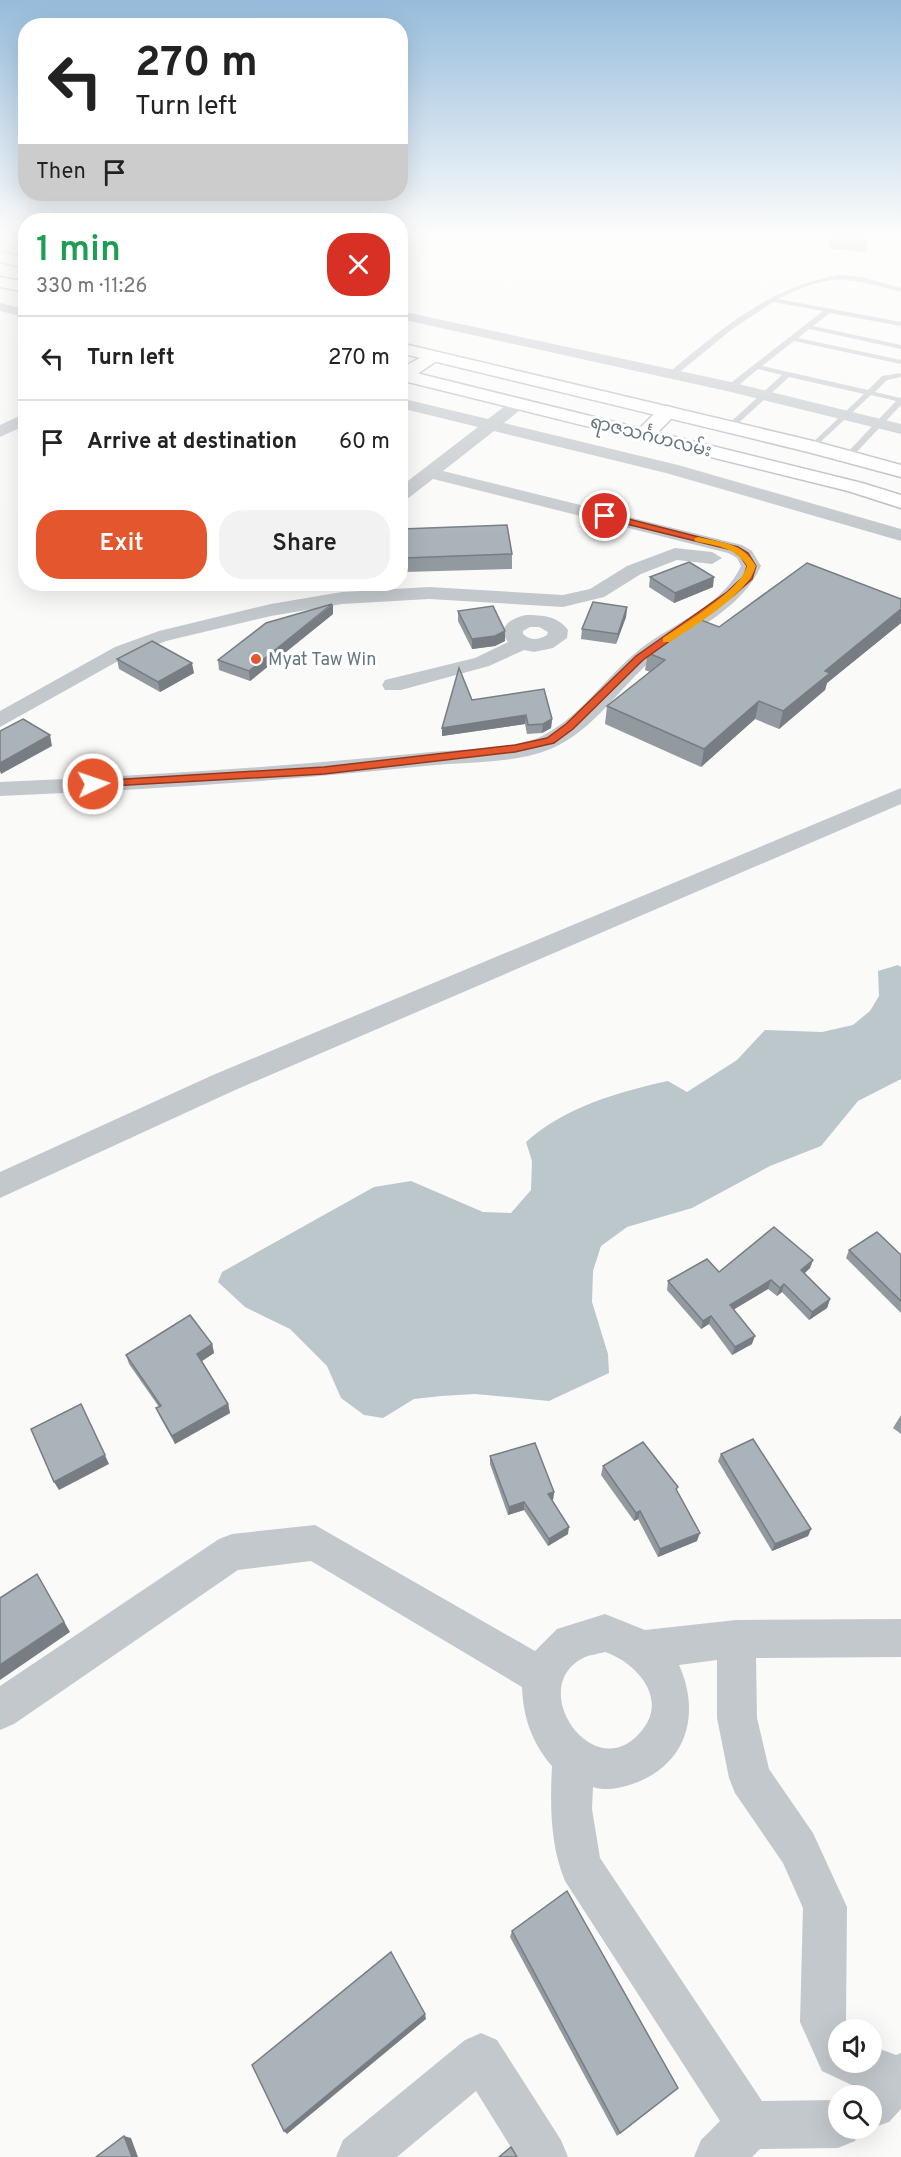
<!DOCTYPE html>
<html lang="en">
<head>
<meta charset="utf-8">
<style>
  body { margin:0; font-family:Overpass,"Noto Sans Myanmar",sans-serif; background:#f2f2f2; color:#222; height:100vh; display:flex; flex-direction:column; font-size:22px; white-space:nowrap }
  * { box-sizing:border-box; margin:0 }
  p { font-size:20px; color:#767676 }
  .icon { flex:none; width:33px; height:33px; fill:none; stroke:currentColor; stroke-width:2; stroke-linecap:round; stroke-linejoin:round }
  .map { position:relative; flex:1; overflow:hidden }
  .details { position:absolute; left:18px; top:213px; width:390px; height:378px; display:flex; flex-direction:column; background:#fff; border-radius:24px; box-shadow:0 6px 24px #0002 }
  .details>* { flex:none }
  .top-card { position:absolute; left:18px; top:18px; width:390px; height:183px; border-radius:24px; box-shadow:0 6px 24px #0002; background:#fff; color:#222; overflow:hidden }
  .buttons { position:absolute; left:828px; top:2019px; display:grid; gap:12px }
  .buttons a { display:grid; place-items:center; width:54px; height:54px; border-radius:50%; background:#fff; box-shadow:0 6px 24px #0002; font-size:30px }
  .pin { position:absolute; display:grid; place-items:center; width:51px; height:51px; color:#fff; margin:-26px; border:3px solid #fff; border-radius:50%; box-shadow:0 2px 6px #0007 }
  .me { position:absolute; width:66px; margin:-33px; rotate:87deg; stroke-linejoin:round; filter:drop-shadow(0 0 4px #0008) }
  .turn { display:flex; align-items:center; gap:21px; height:126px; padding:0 18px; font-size:27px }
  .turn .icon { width:78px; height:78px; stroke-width:2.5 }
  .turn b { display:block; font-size:42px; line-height:51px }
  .then { display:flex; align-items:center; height:57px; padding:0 18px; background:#0003; gap:12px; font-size:22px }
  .round { display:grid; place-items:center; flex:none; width:63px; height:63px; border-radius:24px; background:#f2f2f2 }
  .head { display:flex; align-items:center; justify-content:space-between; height:102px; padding:0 18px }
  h1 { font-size:36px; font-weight:600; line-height:45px; color:#1e9e55 }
  .cta { display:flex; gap:12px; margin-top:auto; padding:12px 18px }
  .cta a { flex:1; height:69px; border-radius:24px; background:#e4572e; color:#fff; font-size:24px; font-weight:600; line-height:69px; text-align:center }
  .cta a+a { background:#f2f2f2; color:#222 }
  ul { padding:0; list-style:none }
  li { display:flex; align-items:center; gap:18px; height:84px; padding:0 18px; border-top:2px solid #e0e0e0 }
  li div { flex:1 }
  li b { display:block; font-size:22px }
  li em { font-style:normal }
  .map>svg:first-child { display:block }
  .water { fill:#bbc7cb }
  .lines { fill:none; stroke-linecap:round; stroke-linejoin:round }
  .primary-casing { stroke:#b5babe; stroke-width:3 }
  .trunk-casing { stroke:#b4b9bd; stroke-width:3 }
  .service { fill:#c3c8cc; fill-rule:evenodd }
  .minor { fill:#c3c8cc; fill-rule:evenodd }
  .primary { fill:#fff; fill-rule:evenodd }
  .trunk { fill:#fff; fill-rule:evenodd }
  .wall { fill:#929a9f }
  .shaded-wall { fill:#777d82 }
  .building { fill:#aab3b9; stroke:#777d82; stroke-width:1.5 }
  .route { fill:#e4572e; stroke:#94391e; stroke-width:1.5 }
  .slow { fill:#f59e0b }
  .poi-dot { fill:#e4572e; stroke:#fff; stroke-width:2 }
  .labels { text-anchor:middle; stroke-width:6; stroke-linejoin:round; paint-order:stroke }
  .far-street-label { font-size:18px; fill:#657683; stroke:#fff }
  .far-poi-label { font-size:18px; fill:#657683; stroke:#fff; text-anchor:start }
</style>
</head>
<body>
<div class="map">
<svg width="901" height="2157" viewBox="0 0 901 2157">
  <rect width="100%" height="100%" fill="#fafaf8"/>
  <path class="water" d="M898 965 901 967V1079L858 1101 821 1146 770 1166 692 1208 627 1227 601 1246 593 1271 592 1302 608 1354 609 1373 549 1401 475 1394 441 1396 414 1399 383 1418 364 1415 341 1398 327 1366 290 1329 245 1307 218 1282 222 1272 374 1187 411 1181 483 1212 511 1213 531 1190 532 1161 526 1142C565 1107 618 1092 668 1081L687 1092 737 1060 765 1030 822 1032 853 1025 870 1011 879 996 878 971Z"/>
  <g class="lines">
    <g class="primary-casing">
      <g id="primary">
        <polygon points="0,252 26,258 26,268 0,262"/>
        <polygon points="0,277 26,282 26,292 0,287"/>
        <polygon points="400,343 813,441 901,465 901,477 808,452 400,353"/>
        <polygon points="400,369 862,483 901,495 901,508 848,491 400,380"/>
      </g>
    </g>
    <g class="trunk-casing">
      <g id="trunk">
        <polygon points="432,351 441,356 438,360 410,379 400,380 400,369"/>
        <polygon points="667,406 674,408 676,412 674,416 652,438 638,438 635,434 638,430 660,408"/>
      </g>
    </g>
    <g class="service">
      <polygon points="571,233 627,233 595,238"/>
      <polygon points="894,233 901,233 901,238"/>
      <path d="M838 275 862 277 901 288V292C846 278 832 272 778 299L901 322V326L830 313 813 326 901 345V349L809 329 798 338 901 360V364L794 341 762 366 868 390 882 376 901 373V377L887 380 875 392 901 398V405L851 458 844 456 896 401 871 395 813 449 809 447 810 445 864 394 789 377 732 429 725 427 782 375 758 369 734 389H728V385L823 311 773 302 731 330 675 376 668 374C678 364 689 356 700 347 742 312 784 285 838 275Z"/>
    </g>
    <g class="minor">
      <polygon points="17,233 26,233 26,237 19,236"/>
      <polygon points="0,303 26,309 26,317 0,311"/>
      <polygon points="400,311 731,382 901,424 901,434 731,392 400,319"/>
      <path d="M400 398 488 419 513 400H525L527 403 525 406 504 423 678 465 901 529V541L666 473 494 431 443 471 742 545 752 551 761 566C742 607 699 627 663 651 626 678 600 724 559 745 520 765 467 761 425 766 284 781 142 790 0 796V782C141 776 281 767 421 753 457 749 511 751 542 736 584 715 610 670 648 643 680 621 724 603 741 566L737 558 728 553 433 479 406 500 400 501V487L478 427 400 408Z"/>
      <polygon points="26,413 26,425 0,437 0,425"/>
      <polygon points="675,548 712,552 722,558 712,564 677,560 641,574 604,597 563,607 429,599 342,604 271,616 166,641 129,655 0,727 0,711 115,647 159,631 271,604 342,592 429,587 563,595 590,589 627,566"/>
      <path d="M526 615C542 615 558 616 568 630L567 638 553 648 534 652 524 650 489 666 401 690H385L382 685 385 680 475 658 508 642C495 627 512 618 526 615ZM530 627H539L548 632 547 635C538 640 531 641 523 634V631Z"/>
      <polygon points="901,788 901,804 233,1091 0,1198 0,1172 213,1075"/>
      <path d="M315 1525 535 1651 557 1629 605 1614 645 1630 736 1620 901 1619V1657L756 1658 757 1718 769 1769 813 1833 847 1907 846 2020 850 2030H838V2062H872V2046L896 2055 901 2053V2109L889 2122 872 2128V2096H852L856 2087 822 2071 800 2022 803 1908 783 1863 735 1793 729 1778 717 1718V1660L679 1665C700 1711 689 1761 638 1782 626 1787 606 1792 593 1787L592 1809 600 1858 762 2101 838 2100V2128H860L855 2141 838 2148 760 2149 752 2157H694L701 2140 720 2121 565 1881C550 1845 550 1804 552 1766 532 1743 523 1717 522 1687L311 1561 238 1570 14 1724 0 1730V1686L219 1539 232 1534ZM605 1652C635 1662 668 1697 643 1729 596 1791 524 1688 583 1658 589 1655 598 1654 605 1652Z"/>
      <polygon points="481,2033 497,2040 561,2140 568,2157 517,2157 476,2091 397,2157 336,2157 343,2140 465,2040"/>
    </g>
    <use href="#primary" class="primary"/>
    <use href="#trunk" class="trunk"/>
  </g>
  <g class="wall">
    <polygon points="720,233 755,233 754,238 720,236"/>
    <polygon points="869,233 865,252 829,248 831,237"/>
    <polygon points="402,529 512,554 512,569 404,572"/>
    <polygon points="650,577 713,587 674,603 649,587"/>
    <polygon points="901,599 901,623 827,683 825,690 779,729 755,719 701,767 605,724 607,706 650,672 645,670 648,653 719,627"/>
    <polygon points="627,607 626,617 616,644 581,639 582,629"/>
    <polygon points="458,611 505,631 505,641 495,646 472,649 458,621"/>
    <polygon points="333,614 250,681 219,670 218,660"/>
    <polygon points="117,659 194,673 160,692 119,669"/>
    <polygon points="472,700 552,719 551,728 542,733 527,734 525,724 442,736"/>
    <polygon points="849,1250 901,1255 901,1313 846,1258"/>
    <polygon points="813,1260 810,1268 804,1274 830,1299 827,1308 809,1320 782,1292 777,1296 768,1289 734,1309 752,1344 732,1355 709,1324 701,1329 667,1290 668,1281 719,1272"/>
    <polygon points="212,1344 214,1353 202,1361 228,1404 230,1413 175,1444 160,1417 156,1408 159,1407 129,1364 126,1355"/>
    <polygon points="901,1415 901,1434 893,1428"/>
    <polygon points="721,1454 811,1529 808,1536 772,1551 718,1461"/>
    <polygon points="490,1456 554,1492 553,1500 552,1500 568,1534 548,1546 524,1510 508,1515 490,1464"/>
    <polygon points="603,1466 677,1490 697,1541 658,1557 638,1519 634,1521 601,1475"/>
    <polygon points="512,1931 678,2088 617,2136 510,1937"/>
  </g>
  <g class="shaded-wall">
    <polygon points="714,577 713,587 674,603 675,593"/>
    <polygon points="333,604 333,614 250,681 249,671"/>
    <polygon points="627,607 626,617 616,644 618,634"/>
    <polygon points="901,609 901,623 827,683 825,690 779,729 783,711 825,671"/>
    <polygon points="505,631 505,641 495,646 472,649 472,639"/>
    <polygon points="192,663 194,673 160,692 158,682"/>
    <polygon points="759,701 755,719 701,767 704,749"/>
    <polygon points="526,715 525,724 442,736 442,728"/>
    <polygon points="552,719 551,728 542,733 543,724"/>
    <polygon points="50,735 52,746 1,774 0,771 0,763"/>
    <polygon points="813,1260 810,1268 798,1279 801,1270"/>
    <polygon points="771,1280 768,1289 728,1313 730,1305"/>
    <polygon points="784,1284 782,1292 777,1296 780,1288"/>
    <polygon points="830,1299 827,1308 809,1320 812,1312"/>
    <polygon points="711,1316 709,1324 701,1329 703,1321"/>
    <polygon points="755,1336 752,1344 732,1355 735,1347"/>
    <polygon points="212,1344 214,1353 199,1363 197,1354"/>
    <polygon points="228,1404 230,1413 175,1444 172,1436"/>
    <polygon points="105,1455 109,1464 59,1490 54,1482"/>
    <polygon points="554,1492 553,1500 547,1502 548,1494"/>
    <polygon points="524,1502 524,1510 508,1515 509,1507"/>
    <polygon points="640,1511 638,1519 634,1521 636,1513"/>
    <polygon points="569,1527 568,1534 548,1546 549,1539"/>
    <polygon points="811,1529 808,1536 772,1551 775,1544"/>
    <polygon points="700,1533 697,1541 658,1557 660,1549"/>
    <polygon points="37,1574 70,1632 0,1680 0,1665"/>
    <polygon points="425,2014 426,2019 287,2134 284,2131"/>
    <polygon points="124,2136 131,2138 138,2157 132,2157"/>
  </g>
  <g class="building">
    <polygon points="832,233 869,233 867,240 831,237"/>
    <polygon points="507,525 512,554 404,558 402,529"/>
    <polygon points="689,562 714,577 675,593 650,577"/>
    <polygon points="807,563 901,599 901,609 825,671 830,673 783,711 759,701 704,749 607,706 665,660 648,653 696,618 719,627"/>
    <polygon points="593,602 627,607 618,634 582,629"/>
    <polygon points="332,604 249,671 218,660 266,623"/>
    <polygon points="493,606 505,631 495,636 472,639 458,611"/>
    <polygon points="152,641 192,663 158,682 117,659"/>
    <polygon points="459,668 472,700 544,689 552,719 543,724 528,725 526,715 442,728"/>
    <polygon points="23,719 50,735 0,763 0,731"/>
    <polygon points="774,1227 813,1260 801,1270 830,1299 812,1312 784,1284 780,1288 771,1280 730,1305 755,1336 735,1347 711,1316 703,1321 668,1281 707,1259 719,1272"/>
    <polygon points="877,1232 901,1255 901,1301 849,1250"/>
    <polygon points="190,1315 212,1344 197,1354 228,1404 172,1436 156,1408 161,1406 126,1355"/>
    <polygon points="81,1404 105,1455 54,1482 31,1429"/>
    <polygon points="753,1439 811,1529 775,1544 721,1454"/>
    <polygon points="643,1442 678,1487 676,1489 700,1533 660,1549 640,1511 636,1513 603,1466"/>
    <polygon points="535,1443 554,1492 548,1494 569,1527 549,1539 524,1502 509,1507 490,1456"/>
    <polygon points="37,1574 64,1622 0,1665 0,1598"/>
    <polygon points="567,1891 678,2088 620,2133 512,1931"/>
    <polygon points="391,1952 425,2014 284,2131 252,2065"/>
    <polygon points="124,2136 132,2157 96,2157"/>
    <polygon points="511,2147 517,2157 499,2157"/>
  </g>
  <linearGradient id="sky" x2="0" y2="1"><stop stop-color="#96bcdc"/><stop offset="0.44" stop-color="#fdfdfc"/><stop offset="1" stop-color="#fdfdfc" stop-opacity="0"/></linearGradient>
  <rect width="901" height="535" fill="url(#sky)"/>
  <polygon class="route" points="605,513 738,547 748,553 756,566 752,579 733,596 643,660 573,729 554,743 515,752 324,774 93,787 87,784 93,781 324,767 515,745 547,738 566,724 636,656 727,592 744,576 747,566 741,557 732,550 602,518 601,516"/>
  <path class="slow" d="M698 537C723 543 742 542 756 566 748 594 694 626 670 642H663V638C685 623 740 591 747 566 736 547 715 546 695 541L694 539Z"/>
  <circle class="poi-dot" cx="256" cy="659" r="6"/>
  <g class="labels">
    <g class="far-street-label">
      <text transform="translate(651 436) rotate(14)" y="6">ရာဇသင်္ဂဟလမ်း</text>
    </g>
    <g class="far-poi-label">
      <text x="268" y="665">Myat Taw Win</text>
    </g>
  </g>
</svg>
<div class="buttons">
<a><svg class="icon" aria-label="sound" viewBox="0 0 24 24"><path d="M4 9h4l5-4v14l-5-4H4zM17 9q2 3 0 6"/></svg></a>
<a><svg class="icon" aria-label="search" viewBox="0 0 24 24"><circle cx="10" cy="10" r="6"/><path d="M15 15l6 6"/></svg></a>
</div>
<div class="pin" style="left:605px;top:516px;background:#d93025"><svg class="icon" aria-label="arrive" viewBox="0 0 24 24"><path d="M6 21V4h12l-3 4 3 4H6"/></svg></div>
<svg class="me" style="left:93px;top:784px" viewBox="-20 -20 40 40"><circle r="17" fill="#e4572e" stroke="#fff" stroke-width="3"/><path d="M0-11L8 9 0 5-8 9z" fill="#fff"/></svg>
<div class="top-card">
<div class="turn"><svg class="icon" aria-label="left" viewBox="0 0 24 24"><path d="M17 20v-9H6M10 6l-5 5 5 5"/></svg><div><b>270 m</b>Turn left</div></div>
<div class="then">Then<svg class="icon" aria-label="arrive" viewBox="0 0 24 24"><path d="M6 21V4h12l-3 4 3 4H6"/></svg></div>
</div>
<section class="details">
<div class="head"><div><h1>1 min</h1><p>330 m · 11:26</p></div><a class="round" style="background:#d93025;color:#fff"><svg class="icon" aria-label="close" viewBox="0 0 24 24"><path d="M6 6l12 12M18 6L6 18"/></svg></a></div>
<ul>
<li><svg class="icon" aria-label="left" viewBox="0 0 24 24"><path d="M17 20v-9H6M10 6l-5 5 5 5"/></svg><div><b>Turn left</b></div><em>270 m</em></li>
<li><svg class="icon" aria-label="arrive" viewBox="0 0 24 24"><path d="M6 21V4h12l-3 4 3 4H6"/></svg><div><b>Arrive at destination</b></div><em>60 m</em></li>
</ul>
<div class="cta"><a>Exit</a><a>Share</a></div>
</section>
</div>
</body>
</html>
